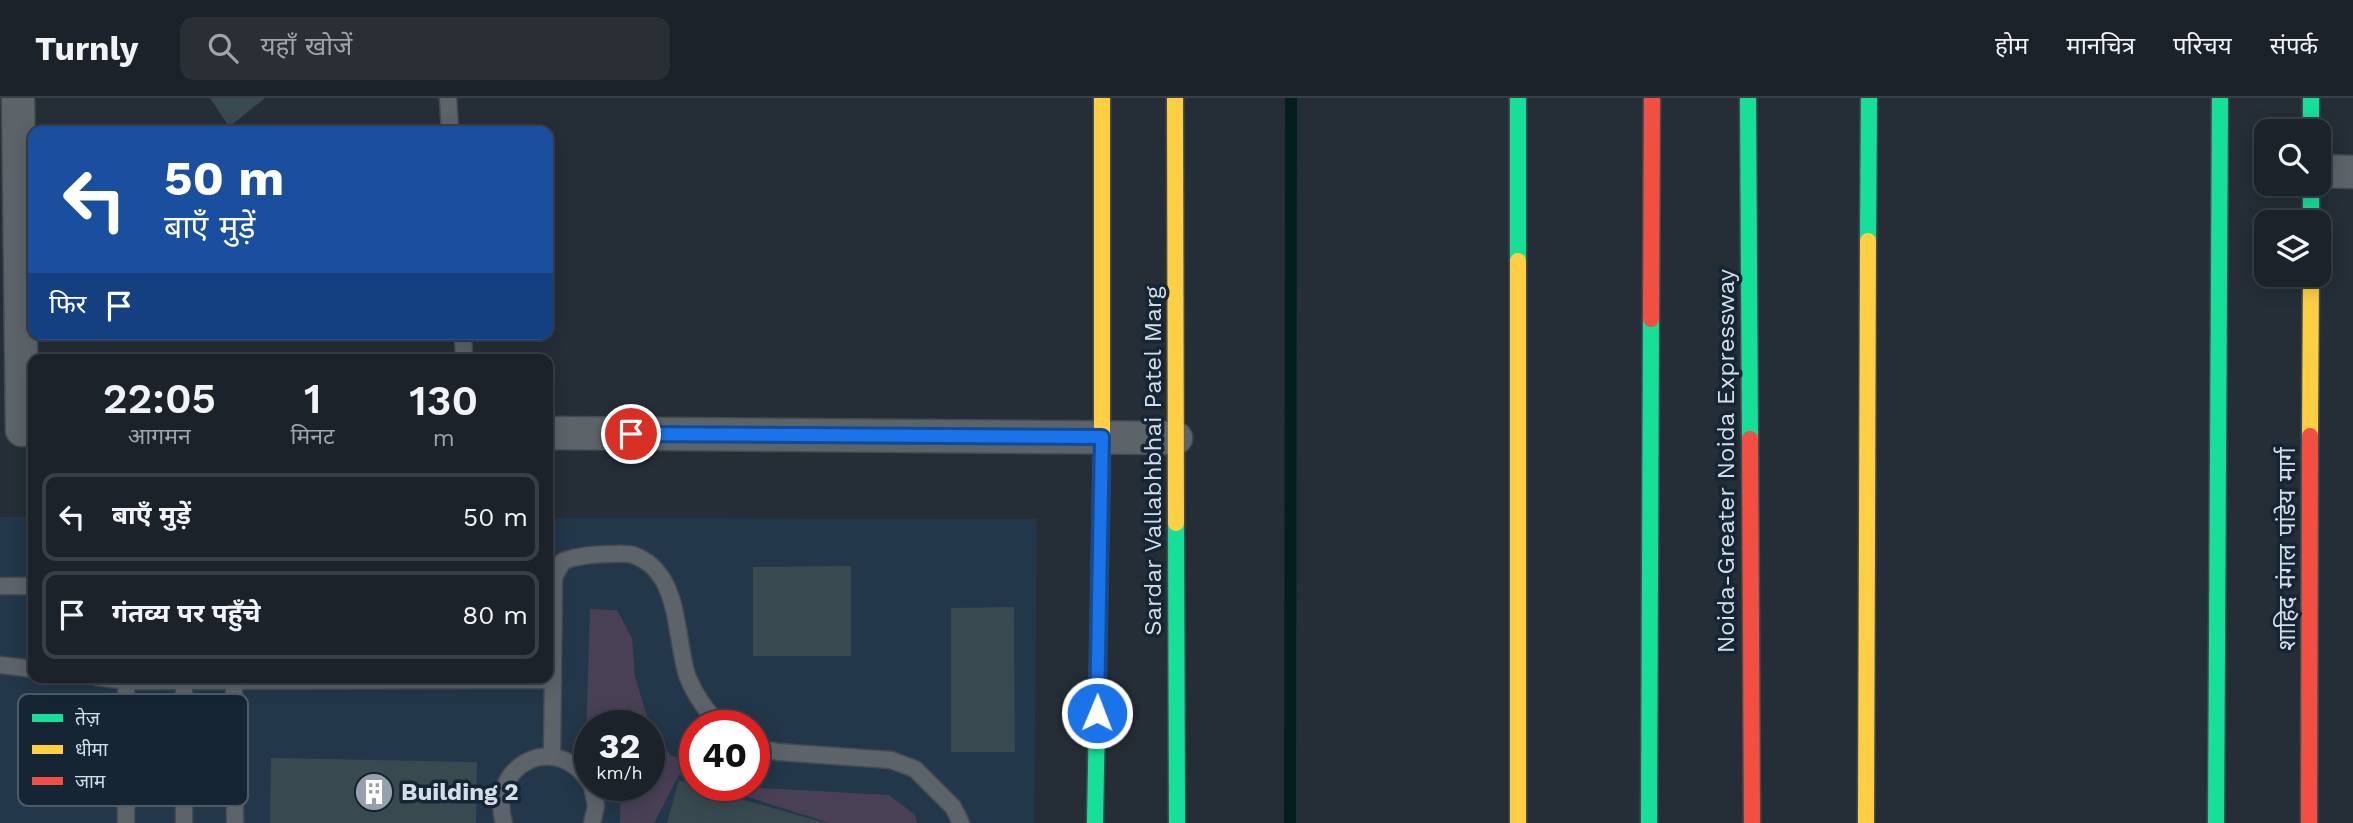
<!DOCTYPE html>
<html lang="hi">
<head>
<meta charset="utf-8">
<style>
  body { margin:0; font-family:"Work Sans","Noto Sans Devanagari",sans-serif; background:#292f35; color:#f1f3f6; height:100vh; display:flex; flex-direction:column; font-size:26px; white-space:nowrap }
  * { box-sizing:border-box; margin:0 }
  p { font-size:23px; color:#a0a4a8 }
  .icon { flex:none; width:38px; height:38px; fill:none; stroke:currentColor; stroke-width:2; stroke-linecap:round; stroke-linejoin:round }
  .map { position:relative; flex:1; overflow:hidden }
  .panel { position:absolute; left:28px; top:256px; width:525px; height:329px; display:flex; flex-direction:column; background:#1c2229; border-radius:14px; box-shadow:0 4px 18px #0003,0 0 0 2px #3a3f46 }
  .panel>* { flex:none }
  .top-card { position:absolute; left:28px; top:28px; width:525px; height:214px; border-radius:14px; box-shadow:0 4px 18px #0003,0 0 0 2px #3a3f46; background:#1a4fa0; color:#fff; overflow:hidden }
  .tools { position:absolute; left:2254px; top:21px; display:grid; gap:14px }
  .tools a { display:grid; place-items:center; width:77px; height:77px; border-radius:14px; background:#1c2229; box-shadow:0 4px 18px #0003,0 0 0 2px #3a3f46; font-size:35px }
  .speed { position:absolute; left:574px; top:612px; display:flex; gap:14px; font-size:35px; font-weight:700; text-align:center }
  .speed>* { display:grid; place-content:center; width:91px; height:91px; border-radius:50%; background:#1c2229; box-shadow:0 4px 18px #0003,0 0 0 2px #3a3f46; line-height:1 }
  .speed small { font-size:18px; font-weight:400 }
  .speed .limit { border:10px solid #d22; background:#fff; color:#111 }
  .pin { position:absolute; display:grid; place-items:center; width:60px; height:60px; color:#fff; margin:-30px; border:4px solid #fff; border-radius:50%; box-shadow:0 2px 7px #0007 }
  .me { position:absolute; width:77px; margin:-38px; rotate:1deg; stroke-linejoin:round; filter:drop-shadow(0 0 5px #0008) }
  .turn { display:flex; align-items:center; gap:24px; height:147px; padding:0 21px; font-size:32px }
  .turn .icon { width:91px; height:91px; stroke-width:2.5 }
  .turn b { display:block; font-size:49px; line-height:60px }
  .then { display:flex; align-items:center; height:66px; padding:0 21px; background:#0003; gap:14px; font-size:26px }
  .eta { display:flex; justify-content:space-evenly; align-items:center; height:119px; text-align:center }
  .eta b { font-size:42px; font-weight:600; line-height:49px }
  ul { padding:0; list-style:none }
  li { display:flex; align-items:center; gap:21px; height:88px; margin:0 14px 10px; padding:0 7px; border:4px solid #3a3f46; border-radius:14px }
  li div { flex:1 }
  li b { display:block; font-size:26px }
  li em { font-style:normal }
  header { display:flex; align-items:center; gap:42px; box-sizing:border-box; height:98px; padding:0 35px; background:#1c2229; border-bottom:2px solid #3a3f46 }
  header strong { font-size:33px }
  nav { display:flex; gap:38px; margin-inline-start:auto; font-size:24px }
  .search { width:490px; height:63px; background:#292f35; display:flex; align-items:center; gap:18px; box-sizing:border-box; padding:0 24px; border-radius:14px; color:#a0a4a8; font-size:26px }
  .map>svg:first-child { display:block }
  .built { fill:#223749; fill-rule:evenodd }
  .green { fill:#494056 }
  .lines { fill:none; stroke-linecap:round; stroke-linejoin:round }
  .stream { stroke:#031f1d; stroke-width:12 }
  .building { fill:#384950 }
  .lane-casing { stroke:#434b52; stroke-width:19 }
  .street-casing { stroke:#434b52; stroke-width:35 }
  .fast-casing { stroke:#434b52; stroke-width:19 }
  .slow-casing { stroke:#434b52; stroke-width:19 }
  .jam-casing { stroke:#434b52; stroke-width:19 }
  .lane { stroke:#5c646a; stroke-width:16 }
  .street { stroke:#5c646a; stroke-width:32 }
  .fast { stroke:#16e098; stroke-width:16 }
  .slow { stroke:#ffcf43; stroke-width:16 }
  .jam { stroke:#f24e42; stroke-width:16 }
  .route-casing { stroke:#114b97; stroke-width:18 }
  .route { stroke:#1a73e8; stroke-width:12 }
  .labels { text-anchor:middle; stroke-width:7; stroke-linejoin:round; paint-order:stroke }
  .street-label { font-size:24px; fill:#d4dee8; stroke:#152534 }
  .poi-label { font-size:24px; font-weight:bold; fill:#d4dee8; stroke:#152534; text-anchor:start }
  .key { fill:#152534; stroke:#4e5c6a; stroke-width:2 }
  .key-label { font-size:19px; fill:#d4dee8 }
</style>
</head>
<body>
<header>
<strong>Turnly</strong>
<div class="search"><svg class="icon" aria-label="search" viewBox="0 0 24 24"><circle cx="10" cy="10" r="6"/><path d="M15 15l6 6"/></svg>यहाँ खोजें</div>
<nav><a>होम</a><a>मानचित्र</a><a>परिचय</a><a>संपर्क</a></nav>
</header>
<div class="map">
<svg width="2353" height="725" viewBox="0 0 2353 725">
  <rect width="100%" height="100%" fill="#252e37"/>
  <path class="built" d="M0 419H33V579H548V420L1037 421 1034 725H0ZM590 628H649V688H590ZM695 628H754V688H695Z"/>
  <g class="green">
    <polygon points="590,511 617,512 632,540 635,579 649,625 670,657 695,667 695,682 679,677 654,725 620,725 621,688 649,688 649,628 590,628 590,641 586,641"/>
    <polygon points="754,687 762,690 889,697 915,717 917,725 829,725 714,688"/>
  </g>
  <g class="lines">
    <polyline class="stream" points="1290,725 1291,0"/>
  </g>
  <g class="building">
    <polygon points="210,0 265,0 229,29"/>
    <polygon points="851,468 851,558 753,558 753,469"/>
    <polygon points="1014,509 1015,654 951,654 951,510"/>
    <polygon points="271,660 477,664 476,725 270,725"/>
    <polygon points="679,682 695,688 826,725 667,725"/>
  </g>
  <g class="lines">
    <g class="lane-casing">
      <g id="lane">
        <polyline points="448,0 450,33"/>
        <polyline points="463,236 464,261"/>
        <polyline points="0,488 33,488"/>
        <polyline points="0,567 33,571"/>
        <polyline points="97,579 126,583 553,582"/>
        <polyline points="234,583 235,725"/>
        <polyline points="754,649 778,654 891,662 915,671 953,709 961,725"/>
        <path d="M552 658 554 479 563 463C580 457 594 456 611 456 618 456 626 455 633 457 682 474 674 539 688 580 695 597 708 616 722 628"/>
        <polyline points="592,688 596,708 592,725"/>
        <polyline points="126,725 126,579"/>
        <polyline points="184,725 184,579"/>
        <path d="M504 725C487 666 557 632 590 685"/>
      </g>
    </g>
    <g class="street-casing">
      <g id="street">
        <polyline points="18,0 22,332"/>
        <polyline points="2319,73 2353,74"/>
        <polyline points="548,335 1176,340"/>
      </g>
    </g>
    <g class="fast-casing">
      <g id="fast">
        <polyline points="1518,0 1518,163"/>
        <polyline points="1748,0 1750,341"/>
        <polyline points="2311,0 2311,33"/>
        <polyline points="2311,86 2311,124"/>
        <polyline points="1868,143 1869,0"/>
        <polyline points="1176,425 1177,725"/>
        <polyline points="1095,725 1102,343"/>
        <polyline points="1649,725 1651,221"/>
        <polyline points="2216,725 2220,0"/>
      </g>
    </g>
    <g class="slow-casing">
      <g id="slow">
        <polyline points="1175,0 1176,425"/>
        <polyline points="1518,163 1518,725"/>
        <polyline points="2310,338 2311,177"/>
        <polyline points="1102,343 1102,0"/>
        <polyline points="1866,725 1868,143"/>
      </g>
    </g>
    <g class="jam-casing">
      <g id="jam">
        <polyline points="1651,221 1652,0"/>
        <polyline points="1750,341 1752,725"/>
        <polyline points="2309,725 2310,338"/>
      </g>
    </g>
    <use href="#lane" class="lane"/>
    <use href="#street" class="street"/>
    <use href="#fast" class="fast"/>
    <use href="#slow" class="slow"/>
    <use href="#jam" class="jam"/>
  </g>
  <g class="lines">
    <g class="route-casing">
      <polyline id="route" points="631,336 1102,339 1097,615"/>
    </g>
    <use href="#route" class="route"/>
  </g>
  <defs>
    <g id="building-disc" transform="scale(2.0125)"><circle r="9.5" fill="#97a0aa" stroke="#152534"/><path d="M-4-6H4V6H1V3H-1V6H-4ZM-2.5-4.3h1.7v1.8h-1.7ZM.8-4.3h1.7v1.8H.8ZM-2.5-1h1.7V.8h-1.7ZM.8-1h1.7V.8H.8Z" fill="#fff"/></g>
  </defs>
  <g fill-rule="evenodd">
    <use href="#building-disc" x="374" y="694"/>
  </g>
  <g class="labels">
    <g class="street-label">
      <text transform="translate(1153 363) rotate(-90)" y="8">Sardar Vallabhbhai Patel Marg</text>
      <text transform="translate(1726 363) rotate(-90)" y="8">Noida-Greater Noida Expressway</text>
      <text transform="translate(2287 451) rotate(-90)" y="8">शाहिद मंगल पांडेय मार्ग</text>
    </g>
    <g class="poi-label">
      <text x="401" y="702">Building 2</text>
    </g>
  </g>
  <rect x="18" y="596" width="230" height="112" rx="10" class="key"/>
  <rect x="32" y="616" width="31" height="8" fill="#16e098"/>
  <rect x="32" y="647" width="31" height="9" fill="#ffcf43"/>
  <rect x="32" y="679" width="31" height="8" fill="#f24e42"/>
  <g class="key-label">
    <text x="75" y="627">तेज़</text>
    <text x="75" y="658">धीमा</text>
    <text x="75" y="690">जाम</text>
  </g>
</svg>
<div class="tools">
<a><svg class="icon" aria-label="search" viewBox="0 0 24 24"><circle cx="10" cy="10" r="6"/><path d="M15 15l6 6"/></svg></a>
<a><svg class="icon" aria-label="layers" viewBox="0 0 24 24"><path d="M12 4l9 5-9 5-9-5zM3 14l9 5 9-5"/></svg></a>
</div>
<div class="speed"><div>32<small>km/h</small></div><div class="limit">40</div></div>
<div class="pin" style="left:631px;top:336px;background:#d93025"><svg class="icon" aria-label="arrive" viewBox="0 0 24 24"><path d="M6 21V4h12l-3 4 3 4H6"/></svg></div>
<svg class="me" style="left:1097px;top:615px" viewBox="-20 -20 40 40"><circle r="17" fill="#1a73e8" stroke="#fff" stroke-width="3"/><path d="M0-11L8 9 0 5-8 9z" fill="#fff"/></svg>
<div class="top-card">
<div class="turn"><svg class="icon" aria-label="left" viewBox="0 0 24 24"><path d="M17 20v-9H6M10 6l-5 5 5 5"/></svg><div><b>50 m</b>बाएँ मुड़ें</div></div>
<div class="then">फिर<svg class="icon" aria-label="arrive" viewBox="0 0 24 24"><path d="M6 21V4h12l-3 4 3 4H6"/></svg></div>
</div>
<section class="panel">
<div class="eta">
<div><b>22:05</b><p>आगमन</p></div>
<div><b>1</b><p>मिनट</p></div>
<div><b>130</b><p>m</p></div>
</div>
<ul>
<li><svg class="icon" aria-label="left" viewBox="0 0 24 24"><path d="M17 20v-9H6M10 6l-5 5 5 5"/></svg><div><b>बाएँ मुड़ें</b></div><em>50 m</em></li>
<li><svg class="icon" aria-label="arrive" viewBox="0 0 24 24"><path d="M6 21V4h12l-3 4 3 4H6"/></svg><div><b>गंतव्य पर पहुँचे</b></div><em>80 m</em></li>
</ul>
</section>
</div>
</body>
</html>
